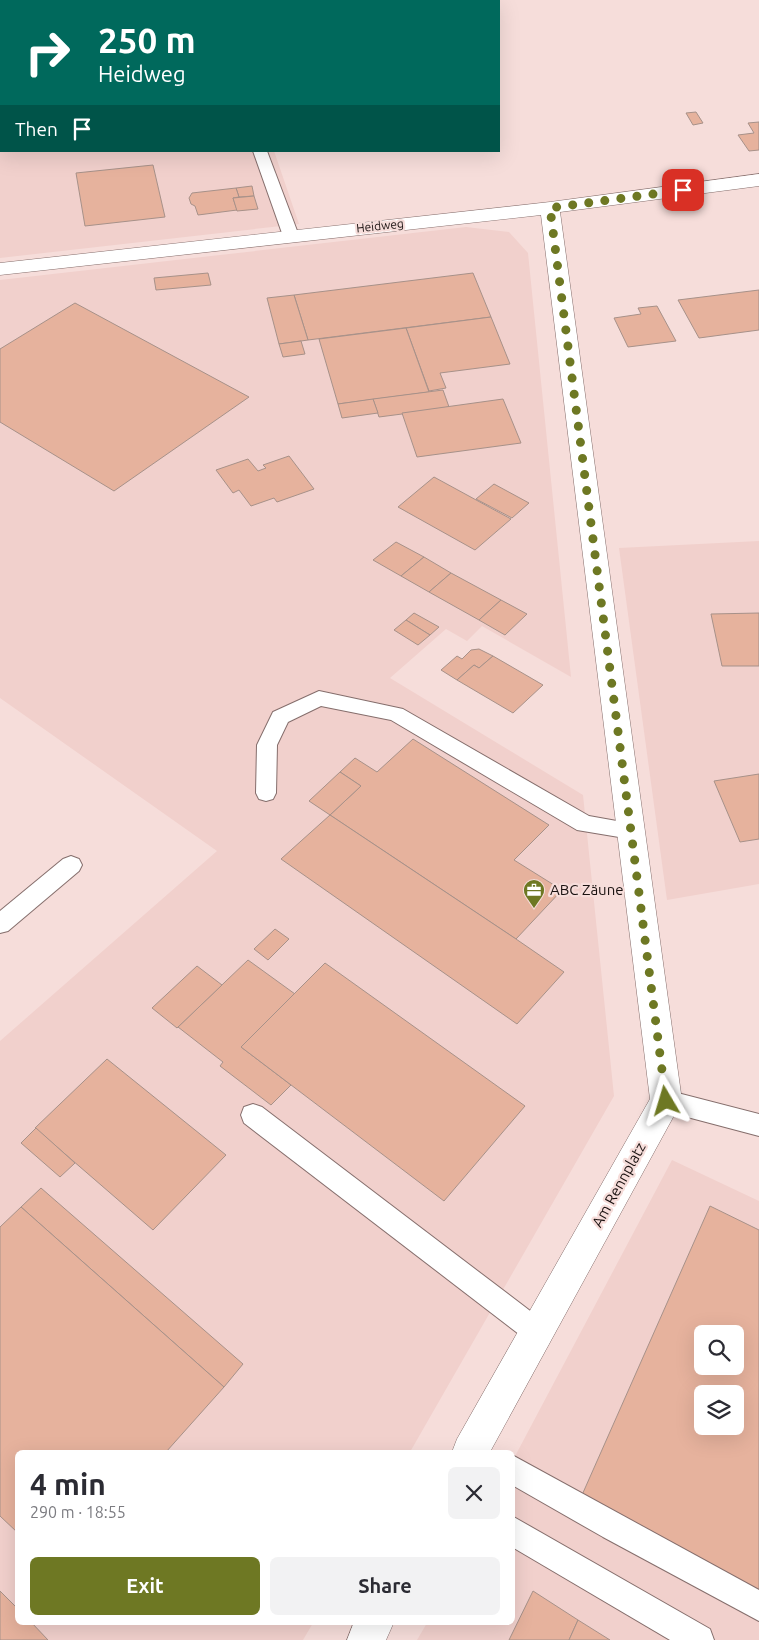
<!DOCTYPE html>
<html lang="en">
<head>
<meta charset="utf-8">
<style>
  body { margin:0; font-family:Ubuntu,sans-serif; background:#f2f2f3; color:#2b2b33; height:100vh; display:flex; flex-direction:column; font-size:19px; white-space:nowrap }
  * { box-sizing:border-box; margin:0 }
  p { font-size:16px; color:#7c7c81 }
  .icon { flex:none; width:28px; height:28px; fill:none; stroke:currentColor; stroke-width:2; stroke-linecap:round; stroke-linejoin:round }
  .map { position:relative; flex:1; overflow:hidden }
  .details { position:absolute; left:15px; top:1450px; width:500px; height:175px; display:flex; flex-direction:column; background:#fff; border-radius:8px; box-shadow:0 5px 20px #0002 }
  .details>* { flex:none }
  .guide { position:absolute; left:0px; top:0px; width:500px; height:152px; box-shadow:0 5px 20px #0002; background:#00695c; color:#fff; overflow:hidden }
  .tools { position:absolute; left:694px; top:1325px; display:grid; gap:10px }
  .tools a { display:grid; place-items:center; width:50px; height:50px; border-radius:8px; background:#fff; box-shadow:0 5px 20px #0002; font-size:25px }
  .pin { position:absolute; display:grid; place-items:center; width:42px; height:42px; color:#fff; margin:-21px; border-radius:10px; box-shadow:0 2px 8px #0006 }
  .me { position:absolute; width:55px; margin:-28px; rotate:353deg; stroke-linejoin:round; filter:drop-shadow(0 0 4px #0008) }
  .turn { display:flex; align-items:center; gap:18px; height:105px; padding:0 15px; font-size:22px }
  .turn .icon { width:65px; height:65px; stroke-width:2.5 }
  .turn b { display:block; font-size:35px; line-height:42px }
  .then { display:flex; align-items:center; height:48px; padding:0 15px; background:#0003; gap:10px; font-size:19px }
  .round { display:grid; place-items:center; flex:none; width:52px; height:52px; border-radius:8px; background:#f2f2f3 }
  .head { display:flex; align-items:center; justify-content:space-between; height:85px; padding:0 15px }
  h1 { font-size:30px; font-weight:700; line-height:38px }
  .cta { display:flex; gap:10px; margin-top:auto; padding:10px 15px }
  .cta a { flex:1; height:58px; border-radius:8px; background:#6e7823; color:#fff; font-size:20px; font-weight:700; line-height:58px; text-align:center }
  .cta a+a { background:#f2f2f3; color:#2b2b33 }
  .map>svg:first-child { display:block }
  .built { fill:#f1d0cc; fill-rule:evenodd }
  .building { fill:#e6b29d; stroke:#a79189; fill-rule:evenodd }
  .lines { fill:none; stroke-linecap:round; stroke-linejoin:round }
  .lane-casing { stroke:#856e6c; stroke-width:2 }
  .street-casing { stroke:#856e6c; stroke-width:1 }
  .lane { fill:#fff; fill-rule:evenodd }
  .street { fill:#fff; fill-rule:evenodd }
  .route { stroke:#6e7823; stroke-width:9; stroke-dasharray:0 16.2 }
  .labels { text-anchor:middle; stroke-width:4.5; stroke-linejoin:round; paint-order:stroke }
  .far-street-label { font-size:12px; fill:#191110; stroke:#f6ddda }
  .poi-label { font-size:15px; fill:#191110; stroke:#f6ddda; text-anchor:start }
  .street-label { font-size:15px; fill:#191110; stroke:#f6ddda }
</style>
</head>
<body>
<div class="map">
<svg width="759" height="1640" viewBox="0 0 759 1640">
  <rect width="100%" height="100%" fill="#f6ddda"/>
  <g class="built">
    <polygon points="0,0 222,0 1,1 1,151 274,151 299,224 0,258"/>
    <polygon points="466,227 509,232 528,253 571,677 482,626 467,641 446,629 390,678 583,795 614,1096 410,1452 18,1452 18,1622 313,1623 303,1640 0,1640 0,1041 217,851 0,698 0,280"/>
    <polygon points="759,541 759,884 667,900 619,548"/>
    <path d="M672 1160 759 1201V1640H417L427 1623 512 1622 513 1460ZM702 1334H735V1366H702ZM702 1394H735V1426H702Z"/>
  </g>
  <g class="building">
    <polygon points="31,0 210,0 211,1 31,1"/>
    <polygon points="696,112 703,123 693,125 686,113"/>
    <polygon points="759,122 759,150 749,151 738,135 754,133 748,123"/>
    <polygon points="153,165 165,217 85,226 76,173"/>
    <polygon points="252,186 254,196 239,197 236,188"/>
    <polygon points="236,188 239,197 233,198 237,210 198,215 195,206 191,204 189,198 192,193"/>
    <polygon points="254,196 258,209 237,211 233,198"/>
    <polygon points="208,273 211,285 156,290 154,278"/>
    <polygon points="473,273 491,317 308,340 294,295"/>
    <polygon points="759,290 759,330 699,338 678,300"/>
    <polygon points="294,295 308,340 279,344 267,298"/>
    <polygon points="75,303 249,397 114,491 0,422 0,349"/>
    <polygon points="657,306 676,341 628,347 614,318 641,314 638,308"/>
    <polygon points="491,317 510,364 440,373 446,388 429,391 406,328"/>
    <polygon points="406,328 429,392 338,404 319,339"/>
    <polygon points="301,341 305,354 283,357 279,344"/>
    <polygon points="443,390 449,407 402,414 379,417 373,399"/>
    <polygon points="373,399 378,413 342,418 338,404"/>
    <polygon points="503,399 521,443 417,457 402,413"/>
    <polygon points="289,456 314,489 277,502 274,498 251,506 239,490 233,493 216,470 248,459 258,471 266,468 263,465"/>
    <polygon points="434,477 511,519 475,550 398,507"/>
    <polygon points="494,484 529,503 512,518 476,499"/>
    <polygon points="396,542 424,557 401,576 373,560"/>
    <polygon points="424,557 451,573 429,592 401,576"/>
    <polygon points="451,573 501,600 479,620 429,592"/>
    <polygon points="501,600 527,614 505,635 479,620"/>
    <polygon points="414,613 439,627 430,635 406,620"/>
    <polygon points="759,613 759,666 722,666 711,614"/>
    <polygon points="406,620 430,635 418,645 394,630"/>
    <polygon points="479,649 493,656 479,668 474,665 457,680 441,670 457,656 462,659 471,650"/>
    <polygon points="493,656 543,685 513,713 457,680 474,665 479,668"/>
    <polygon points="413,739 549,825 514,860 562,890 516,939 330,815 361,786 340,772 355,758 377,772"/>
    <polygon points="340,772 361,786 330,815 309,801"/>
    <polygon points="759,774 759,839 740,842 714,781"/>
    <polygon points="330,815 516,939 564,972 517,1024 281,859"/>
    <polygon points="275,929 289,939 268,960 254,949"/>
    <polygon points="248,960 295,994 241,1047 291,1085 271,1105 220,1066 223,1062 178,1027"/>
    <polygon points="325,963 525,1106 444,1201 241,1047"/>
    <polygon points="197,966 222,985 177,1028 152,1008"/>
    <polygon points="107,1059 226,1155 153,1230 35,1128"/>
    <polygon points="36,1128 75,1163 60,1177 21,1143"/>
    <polygon points="41,1188 243,1364 224,1387 21,1207"/>
    <path d="M710 1206 759 1230V1593L582 1495ZM702 1334H735V1366H702ZM702 1394H735V1426H702Z"/>
    <polygon points="21,1207 224,1387 166,1452 18,1452 18,1533 0,1516 0,1227"/>
    <polygon points="0,1591 18,1609 18,1622 31,1622 48,1640 0,1640"/>
    <polygon points="533,1591 578,1620 569,1640 509,1640"/>
    <polygon points="578,1620 610,1640 569,1640"/>
  </g>
  <g class="lines">
    <g class="lane-casing">
      <g id="lane">
        <polygon points="253,151 267,151 299,236 296,239 286,239 283,236"/>
        <polygon points="319,691 403,709 589,816 639,825 642,831 639,837 631,839 577,830 391,720 321,706 288,722 277,745 276,793 273,799 266,801 259,799 256,793 257,745 273,712"/>
        <polygon points="71,856 79,859 82,865 79,871 8,931 0,933 0,911 63,859"/>
        <polygon points="666,1090 759,1114 759,1136 657,1109 654,1101 657,1093"/>
        <polygon points="253,1104 262,1107 546,1323 550,1332 546,1341 537,1345 528,1341 244,1123 241,1115 244,1107"/>
        <polygon points="512,1455 759,1590 759,1621 603,1537 512,1485"/>
        <polygon points="512,1516 710,1629 714,1640 670,1640 512,1547"/>
      </g>
    </g>
    <g class="street-casing">
      <g id="street">
        <polygon points="759,174 759,186 560,212 682,1101 490,1452 452,1452 457,1439 650,1099 541,215 0,275 0,263 550,202"/>
        <polygon points="354,1622 394,1622 386,1640 347,1640"/>
      </g>
    </g>
    <use href="#lane" class="lane"/>
    <use href="#street" class="street"/>
  </g>
  <g class="lines">
    <polyline class="route" points="666,1101 550,208 683,190"/>
  </g>
  <defs>
    <g id="office-pin" transform="scale(1.125)"><path d="M0 17L-7.5 6A9.5 9.5 0 1 1 7.5 6Z" fill="#6e7823" stroke="#f6ddda"/><path d="M-6-3h4V-5.5h4V-3h4V5H-6ZM-1-4.5V-3h2v-1.5ZM-6 0V1H6V0Z" fill="#fff"/></g>
  </defs>
  <g fill-rule="evenodd">
    <use href="#office-pin" x="534" y="890"/>
  </g>
  <g class="labels">
    <g class="far-street-label">
      <text transform="translate(380 226) rotate(-6)" y="4">Heidweg</text>
    </g>
    <g class="poi-label">
      <text x="550" y="895">ABC Zäune</text>
    </g>
    <g class="street-label">
      <text transform="translate(619 1185) rotate(-61)" y="5">Am Rennplatz</text>
    </g>
  </g>
</svg>
<div class="tools">
<a><svg class="icon" aria-label="search" viewBox="0 0 24 24"><circle cx="10" cy="10" r="6"/><path d="M15 15l6 6"/></svg></a>
<a><svg class="icon" aria-label="layers" viewBox="0 0 24 24"><path d="M12 4l9 5-9 5-9-5zM3 14l9 5 9-5"/></svg></a>
</div>
<div class="pin" style="left:683px;top:190px;background:#d93025"><svg class="icon" aria-label="arrive" viewBox="0 0 24 24"><path d="M6 21V4h12l-3 4 3 4H6"/></svg></div>
<svg class="me" style="left:666px;top:1101px" viewBox="-20 -20 40 40"><path d="M0-17L14 15 0 8-14 15z" fill="#6e7823" stroke="#fff" stroke-width="4"/></svg>
<div class="guide">
<div class="turn"><svg class="icon" aria-label="right" viewBox="0 0 24 24"><path d="M7 20v-9h11M14 6l5 5-5 5"/></svg><div><b>250 m</b>Heidweg</div></div>
<div class="then">Then<svg class="icon" aria-label="arrive" viewBox="0 0 24 24"><path d="M6 21V4h12l-3 4 3 4H6"/></svg></div>
</div>
<section class="details">
<div class="head"><div><h1>4 min</h1><p>290 m · 18:55</p></div><a class="round"><svg class="icon" aria-label="close" viewBox="0 0 24 24"><path d="M6 6l12 12M18 6L6 18"/></svg></a></div>
<div class="cta"><a>Exit</a><a>Share</a></div>
</section>
</div>
</body>
</html>
